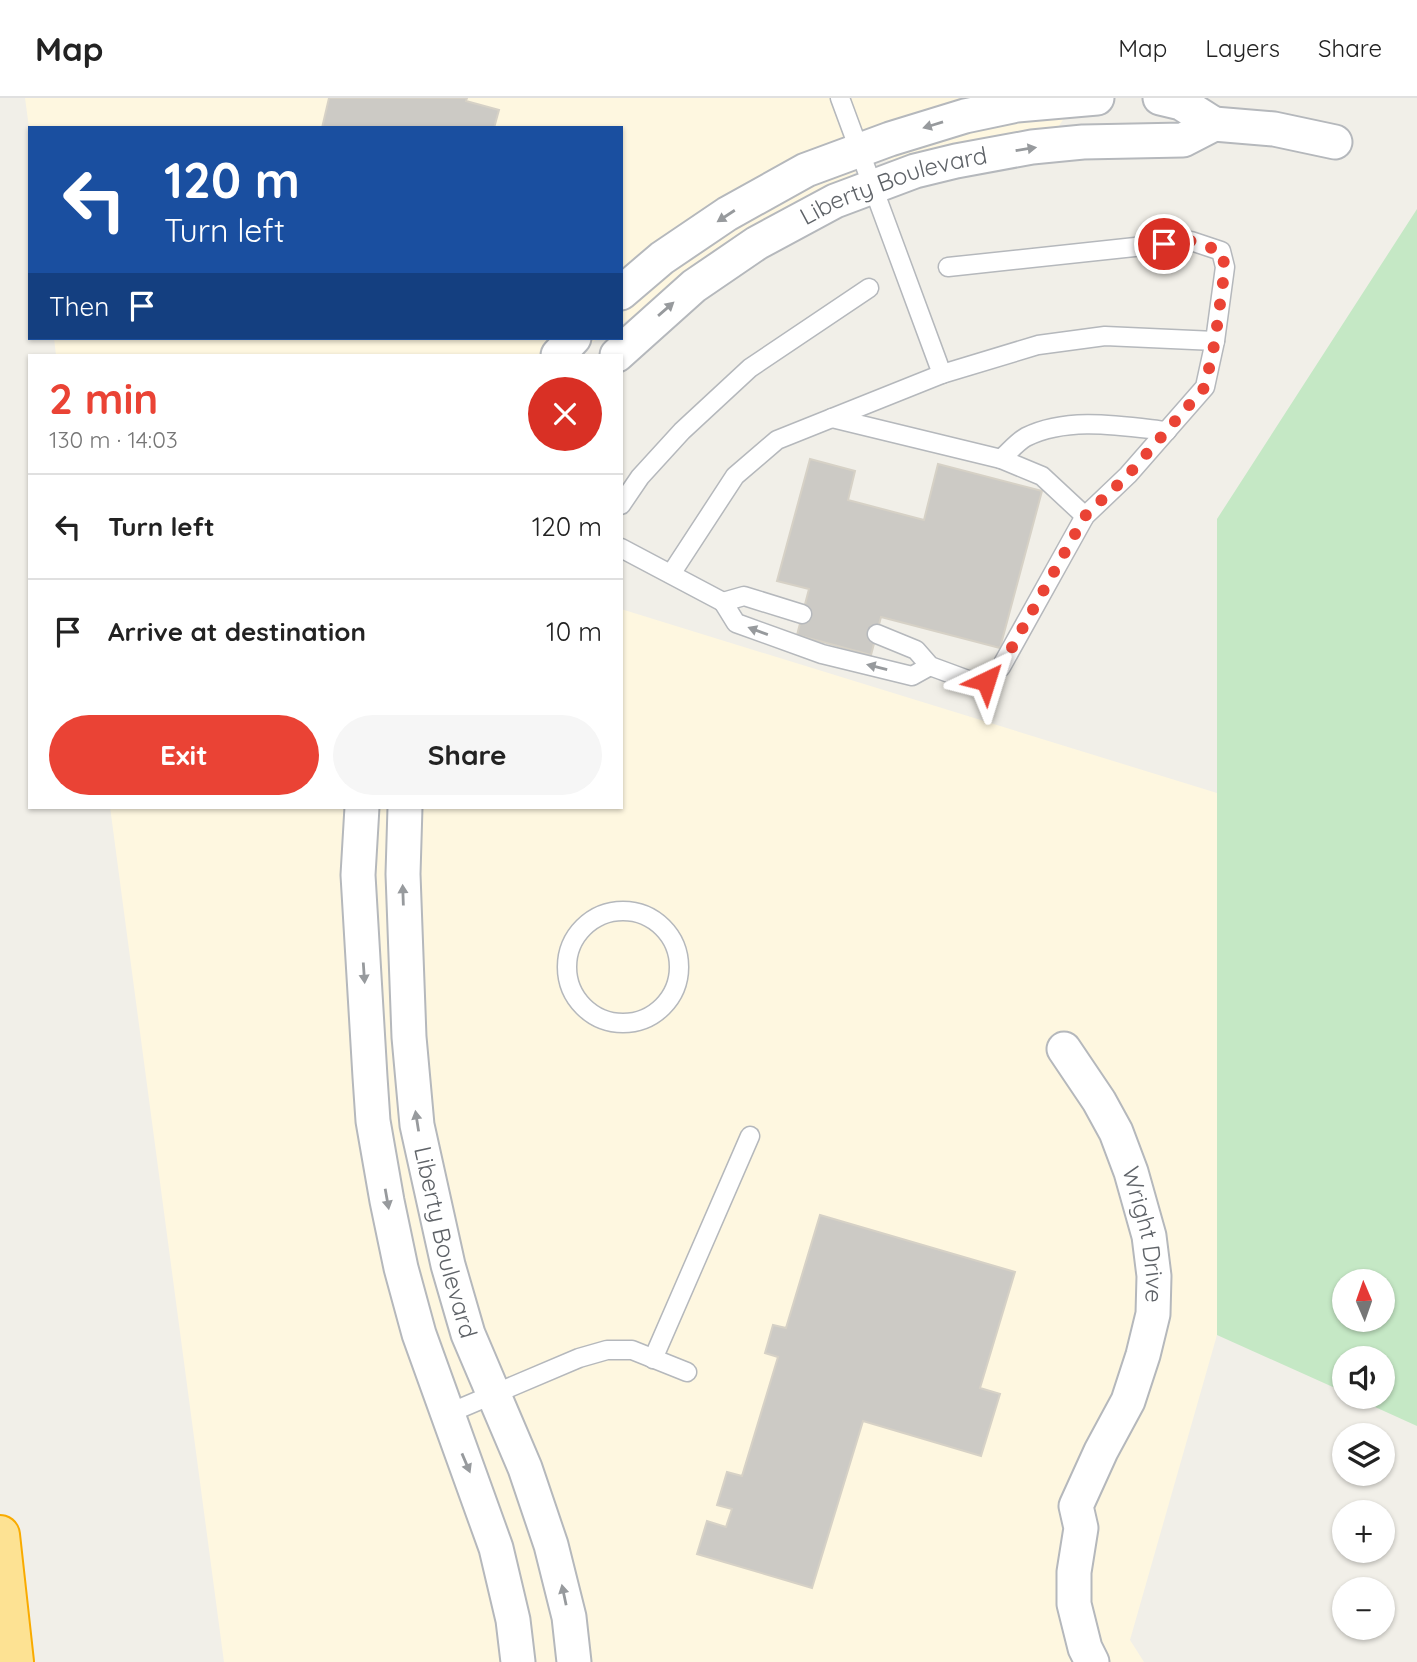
<!DOCTYPE html>
<html lang="en">
<head>
<meta charset="utf-8">
<style>
  body { margin:0; font-family:Quicksand,sans-serif; background:#f6f6f6; color:#222; height:100vh; display:flex; flex-direction:column; font-size:26px; white-space:nowrap }
  * { box-sizing:border-box; margin:0 }
  p { font-size:23px; color:#767676 }
  .icon { flex:none; width:38px; height:38px; fill:none; stroke:currentColor; stroke-width:2; stroke-linecap:round; stroke-linejoin:round }
  .map { position:relative; flex:1; overflow:hidden }
  .drawer { position:absolute; left:28px; top:256px; width:595px; height:455px; display:flex; flex-direction:column; background:#fff; border-radius:0px; box-shadow:0 2px 5px #0004 }
  .drawer>* { flex:none }
  .guide { position:absolute; left:28px; top:28px; width:595px; height:214px; border-radius:0px; box-shadow:0 2px 5px #0004; background:#1a4fa0; color:#fff; overflow:hidden }
  .needle { width:46px; rotate:358deg }
  .buttons { position:absolute; left:1332px; top:1171px; display:grid; gap:14px }
  .buttons a { display:grid; place-items:center; width:63px; height:63px; border-radius:50%; background:#fff; box-shadow:0 2px 5px #0004; font-size:35px }
  .pin { position:absolute; display:grid; place-items:center; width:60px; height:60px; color:#fff; margin:-30px; border:4px solid #fff; border-radius:50%; box-shadow:0 2px 7px #0007 }
  .me { position:absolute; width:77px; margin:-38px; rotate:41deg; stroke-linejoin:round; filter:drop-shadow(0 0 5px #0008) }
  .turn { display:flex; align-items:center; gap:24px; height:147px; padding:0 21px; font-size:32px }
  .turn .icon { width:91px; height:91px; stroke-width:2.5 }
  .turn b { display:block; font-size:49px; line-height:60px }
  .then { display:flex; align-items:center; height:66px; padding:0 21px; background:#0003; gap:14px; font-size:26px }
  .round { display:grid; place-items:center; flex:none; width:74px; height:74px; border-radius:37px; background:#f6f6f6 }
  .summary { display:flex; align-items:center; justify-content:space-between; height:119px; padding:0 21px }
  h1 { font-size:42px; font-weight:800; line-height:52px; color:#ea4335 }
  .primary-button { display:flex; gap:14px; margin-top:auto; padding:14px 21px }
  .primary-button a { flex:1; height:80px; border-radius:42px; background:#ea4335; color:#fff; font-size:28px; font-weight:800; line-height:80px; text-align:center }
  .primary-button a+a { background:#f6f6f6; color:#222 }
  ul { padding:0; list-style:none }
  li { display:flex; align-items:center; gap:21px; height:105px; padding:0 21px; border-top:2px solid #e0e0e0 }
  li div { flex:1 }
  li b { display:block; font-size:26px }
  li em { font-style:normal }
  header { display:flex; align-items:center; gap:42px; box-sizing:border-box; height:98px; padding:0 35px; background:#fff; border-bottom:2px solid #e0e0e0 }
  header strong { font-size:33px }
  nav { display:flex; gap:38px; margin-inline-start:auto; font-size:24px }
  .map>svg:first-child { display:block }
  .commercial { fill:#fef7e0 }
  .green { fill:#c5e8c5; fill-rule:evenodd }
  .building { fill:#cccac5; stroke:#d6d1c6; stroke-width:2 }
  .lines { fill:none; stroke-linecap:round; stroke-linejoin:round }
  .service-casing { stroke:#b5b8bc; stroke-width:21 }
  .minor-casing { stroke:#b5b8bc; stroke-width:37 }
  .motorway-casing { stroke:#f9ab00; stroke-width:42 }
  .service { stroke:#fff; stroke-width:18 }
  .minor { stroke:#fff; stroke-width:33 }
  .motorway { stroke:#fde293; stroke-width:38 }
  .oneway { fill:#979a9d }
  .route { stroke:#ea4335; stroke-width:12; stroke-dasharray:0 21.6 }
  .labels { text-anchor:middle; stroke-width:5; stroke-linejoin:round; paint-order:stroke }
  .street-label { font-size:24px; fill:#5f6368; stroke:#fff }
</style>
</head>
<body>
<header>
<strong>Map</strong>
<nav><a>Map</a><a>Layers</a><a>Share</a></nav>
</header>
<div class="map">
<svg width="1417" height="1564" viewBox="0 0 1417 1564">
  <rect width="100%" height="100%" fill="#f1efe8"/>
  <g class="commercial">
    <polygon points="25,0 1078,0 1041,54 873,63 621,226 621,30 30,30 30,37"/>
    <polygon points="54,240 599,240 572,257 56,257"/>
    <polygon points="621,511 1217,695 1217,1237 1130,1542 1144,1564 224,1564 110,709 621,709"/>
  </g>
  <path class="green" d="M1417 111V1328L1353 1299 1382 1298V1260H1344V1294L1217 1237V421ZM1344 1183H1382V1222H1344Z"/>
  <g class="building">
    <polygon points="329,0 467,0 466,3 499,12 494,30 322,30"/>
    <polygon points="810,361 855,373 848,402 924,422 938,366 1042,393 1000,550 881,519 871,557 797,537 809,491 777,483"/>
    <polygon points="820,1117 1015,1174 980,1290 1000,1296 981,1358 863,1323 812,1490 697,1456 707,1423 726,1429 732,1411 717,1407 727,1374 742,1378 778,1259 765,1255 773,1227 786,1230"/>
  </g>
  <g class="lines">
    <g class="service-casing">
      <g id="service">
        <polyline points="942,276 1038,247 1105,238 1215,243"/>
        <polyline points="832,320 1001,361 1042,378 1085,418"/>
        <path d="M1001 361C1009 354 1017 344 1026 339 1068 318 1122 328 1167 333"/>
        <polyline points="621,407 640,379 682,333 750,270 869,190"/>
        <polyline points="621,450 723,504"/>
        <polyline points="671,476 735,378 777,342 942,276 840,0"/>
        <polyline points="802,516 744,498 723,504 736,525 822,556 912,578 930,568"/>
        <polyline points="877,536 916,552 930,568 968,582 986,583 1001,569 1085,418 1128,377 1205,289 1215,243 1225,169 1221,153 1191,143 948,169"/>
        <circle cx="623" cy="869" r="56"/>
        <polyline points="653,1261 750,1038"/>
        <polyline points="447,1316 579,1260 607,1252 632,1252 687,1274"/>
      </g>
    </g>
    <g class="minor-casing">
      <g id="minor">
        <polyline points="1160,0 1181,5 1214,26"/>
        <polyline points="621,195 662,160 727,116 806,72 890,41 965,18 1017,7 1097,0"/>
        <polyline points="558,257 574,240"/>
        <path id="s1" d="M617 257 694 188 757 145 835 103 915 73 956 63 1032 49 1083 44 1183 42 1214 26 1274 31 1335 44"/>
        <polyline points="362,709 358,777 370,979 373,1023 387,1103 401,1170 419,1236 496,1450 513,1522 518,1564"/>
        <path id="s2" d="M405 709 403 776 409 939 417 1027 448 1167 468 1236 525 1370 551 1447 569 1519 574 1564"/>
        <path id="s3" d="M1064 951 1099 1003 1116 1034 1131 1074 1149 1138 1154 1178 1153 1216 1143 1257 1128 1303 1101 1353 1076 1408 1081 1430 1074 1474V1506L1085 1550 1092 1564"/>
      </g>
    </g>
    <g class="motorway-casing">
      <polyline id="motorway" points="0,1437 14,1564"/>
    </g>
    <use href="#service" class="service"/>
    <use href="#minor" class="minor"/>
    <use href="#motorway" class="motorway"/>
  </g>
  <defs><path id="oneway-solid" d="M-6-.8H1V-3.2L6.5 0L1 3.2V.8H-6Z" transform="scale(1.75)"/></defs>
  <g class="oneway">
    <use href="#oneway-solid" transform="translate(933 27) rotate(163)"/>
    <use href="#oneway-solid" transform="translate(1026 51) rotate(-9)"/>
    <use href="#oneway-solid" transform="translate(726 118) rotate(147)"/>
    <use href="#oneway-solid" transform="translate(666 211) rotate(-41)"/>
    <use href="#oneway-solid" transform="translate(758 533) rotate(-160)"/>
    <use href="#oneway-solid" transform="translate(877 569) rotate(-166)"/>
    <use href="#oneway-solid" transform="translate(403 797) rotate(-92)"/>
    <use href="#oneway-solid" transform="translate(364 875) rotate(86)"/>
    <use href="#oneway-solid" transform="translate(417 1023) rotate(-99)"/>
    <use href="#oneway-solid" transform="translate(387 1101) rotate(80)"/>
    <use href="#oneway-solid" transform="translate(466 1365) rotate(67)"/>
    <use href="#oneway-solid" transform="translate(564 1497) rotate(-102)"/>
  </g>
  <g class="lines">
    <polyline class="route" points="986,583 1001,569 1085,418 1128,377 1205,289 1215,243 1225,169 1221,153 1191,143 1164,146"/>
  </g>
  <g class="labels">
    <g class="street-label">
      <text dy="8" stroke="none"><textPath href="#s1" startOffset="329">Liberty Boulevard</textPath></text>
      <text dy="8" stroke="none"><textPath href="#s3" startOffset="205">Wright Drive</textPath></text>
      <text dy="8" stroke="none"><textPath href="#s2" startOffset="439">Liberty Boulevard</textPath></text>
    </g>
  </g>
</svg>
<div class="buttons">
<a><svg class="needle" viewBox="-14 -14 28 28"><path d="M0-13l5 13h-10z" fill="#e53935"/><path d="M0 13l5-13h-10z" fill="#767676"/></svg></a>
<a><svg class="icon" aria-label="sound" viewBox="0 0 24 24"><path d="M4 9h4l5-4v14l-5-4H4zM17 9q2 3 0 6"/></svg></a>
<a><svg class="icon" aria-label="layers" viewBox="0 0 24 24"><path d="M12 4l9 5-9 5-9-5zM3 14l9 5 9-5"/></svg></a>
<a>+</a>
<a>−</a>
</div>
<div class="pin" style="left:1164px;top:146px;background:#d93025"><svg class="icon" aria-label="arrive" viewBox="0 0 24 24"><path d="M6 21V4h12l-3 4 3 4H6"/></svg></div>
<svg class="me" style="left:986px;top:583px" viewBox="-20 -20 40 40"><path d="M0-17L14 15 0 8-14 15z" fill="#ea4335" stroke="#fff" stroke-width="4"/></svg>
<div class="guide">
<div class="turn"><svg class="icon" aria-label="left" viewBox="0 0 24 24"><path d="M17 20v-9H6M10 6l-5 5 5 5"/></svg><div><b>120 m</b>Turn left</div></div>
<div class="then">Then<svg class="icon" aria-label="arrive" viewBox="0 0 24 24"><path d="M6 21V4h12l-3 4 3 4H6"/></svg></div>
</div>
<section class="drawer">
<div class="summary"><div><h1>2 min</h1><p>130 m · 14:03</p></div><a class="round" style="background:#d93025;color:#fff"><svg class="icon" aria-label="close" viewBox="0 0 24 24"><path d="M6 6l12 12M18 6L6 18"/></svg></a></div>
<ul>
<li><svg class="icon" aria-label="left" viewBox="0 0 24 24"><path d="M17 20v-9H6M10 6l-5 5 5 5"/></svg><div><b>Turn left</b></div><em>120 m</em></li>
<li><svg class="icon" aria-label="arrive" viewBox="0 0 24 24"><path d="M6 21V4h12l-3 4 3 4H6"/></svg><div><b>Arrive at destination</b></div><em>10 m</em></li>
</ul>
<div class="primary-button"><a>Exit</a><a>Share</a></div>
</section>
</div>
</body>
</html>
